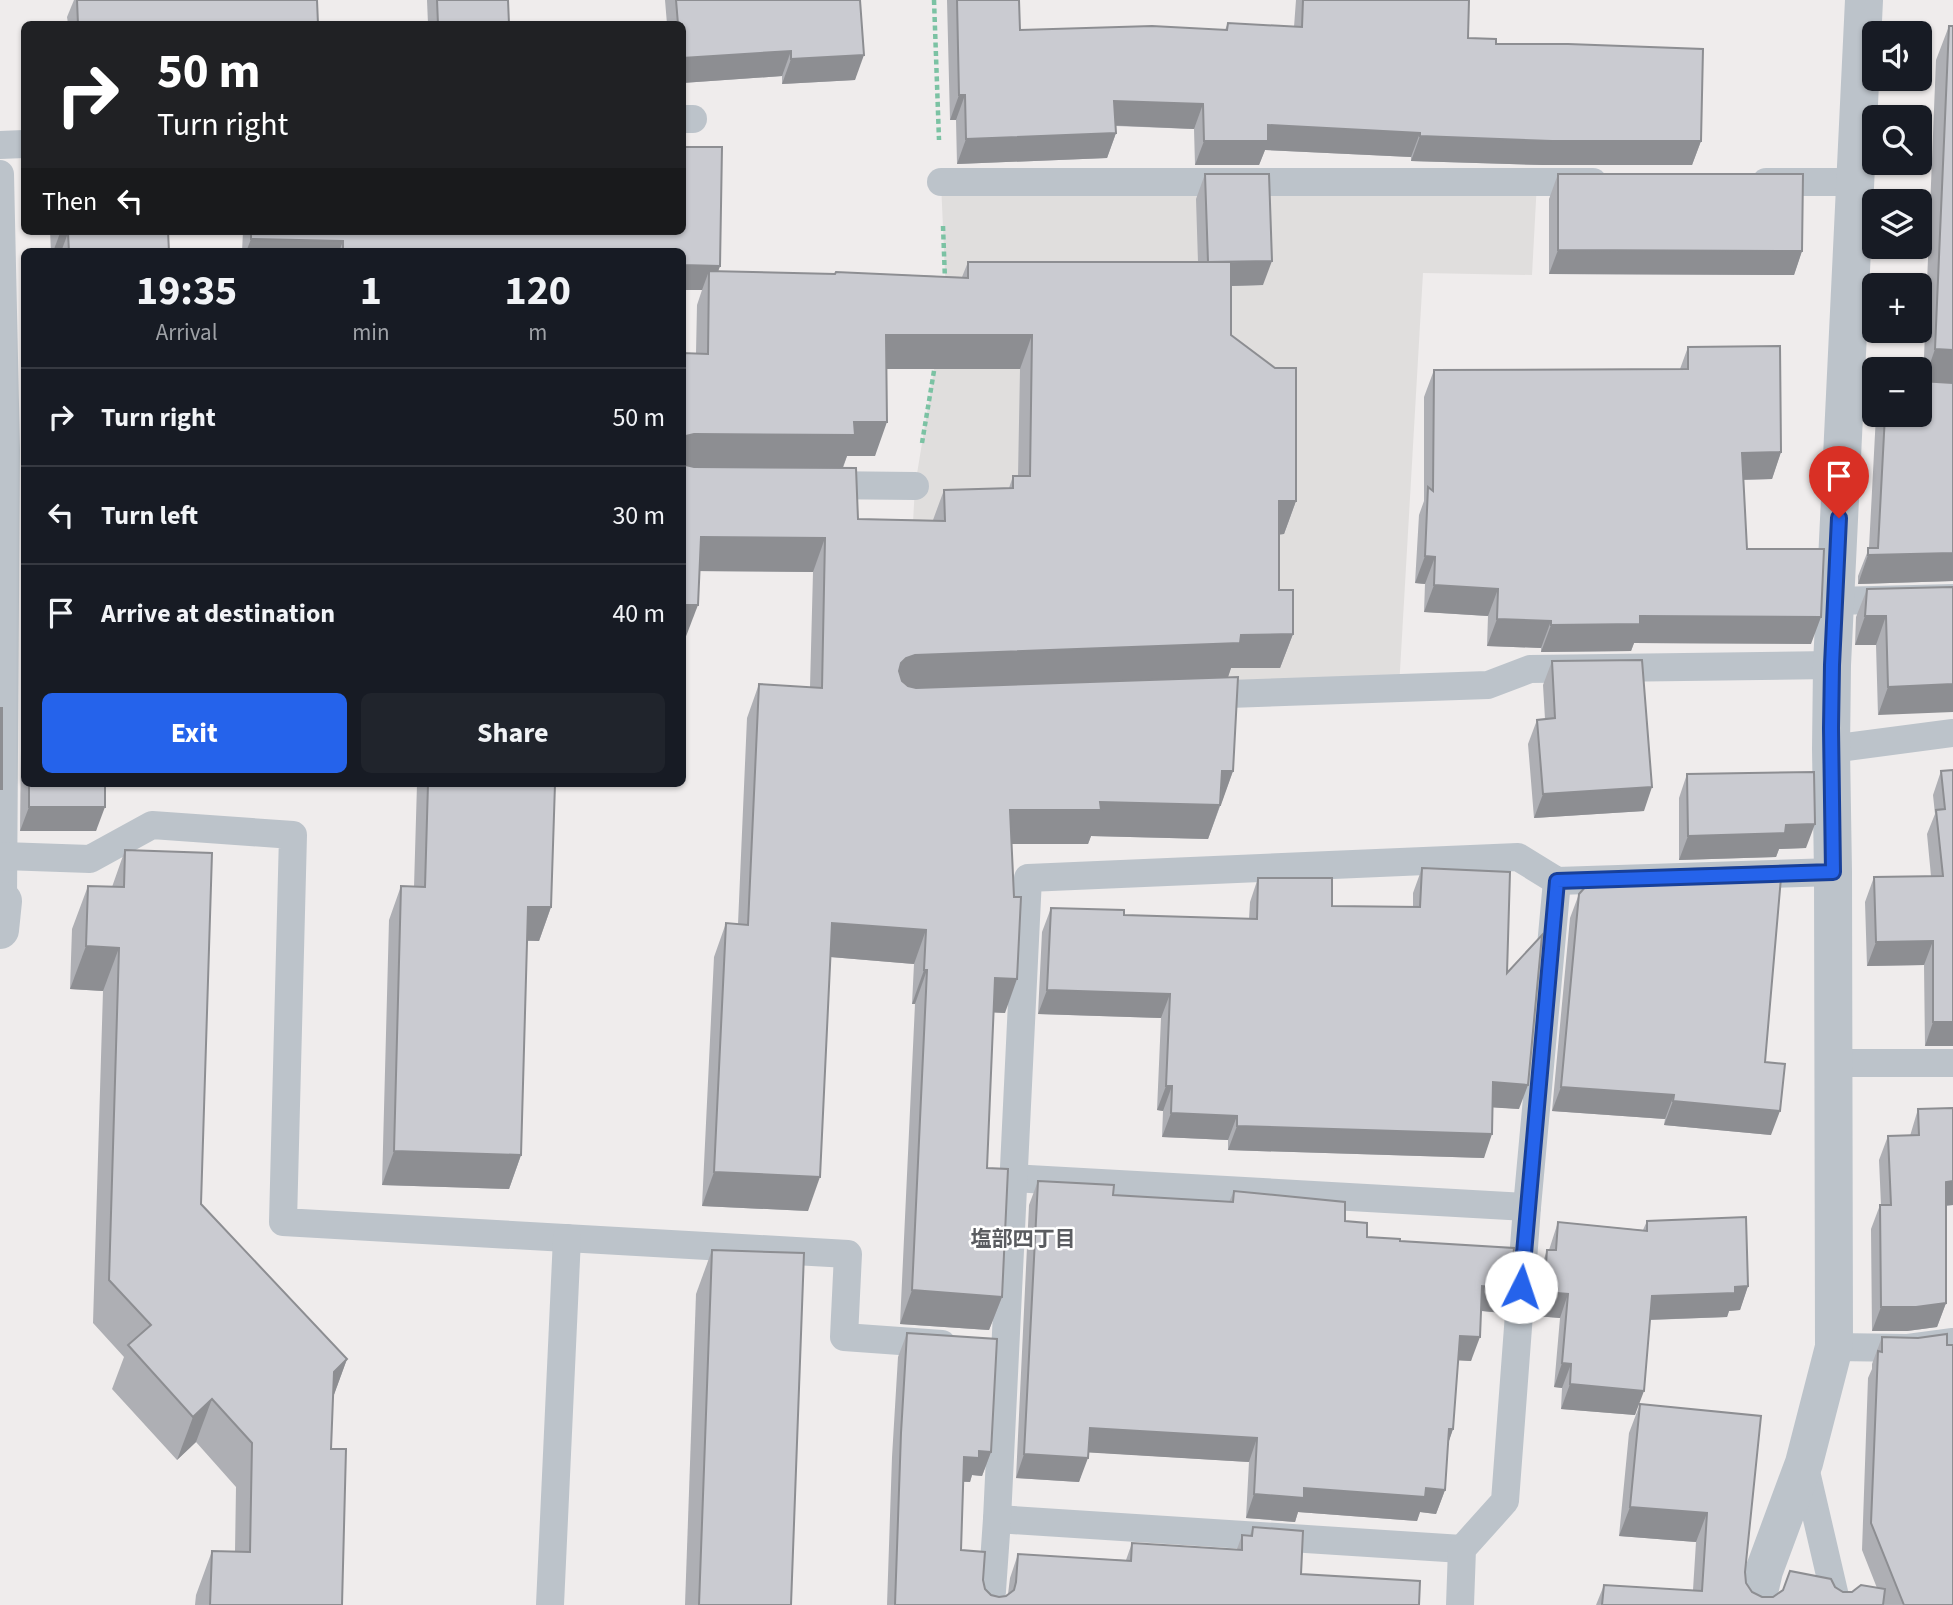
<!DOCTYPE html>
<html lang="en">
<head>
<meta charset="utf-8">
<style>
  body { margin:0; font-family:"Source Sans 3","Noto Sans JP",sans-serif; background:#20242c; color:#f1f3f6; height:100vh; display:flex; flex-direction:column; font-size:26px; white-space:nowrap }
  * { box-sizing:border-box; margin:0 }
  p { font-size:23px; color:#9ea1a6 }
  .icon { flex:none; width:38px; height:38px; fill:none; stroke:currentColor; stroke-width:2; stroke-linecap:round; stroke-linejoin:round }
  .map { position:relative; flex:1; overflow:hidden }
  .drawer { position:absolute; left:21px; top:248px; width:665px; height:539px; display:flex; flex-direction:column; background:#171b24; border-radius:10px; box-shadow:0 2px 5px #0004 }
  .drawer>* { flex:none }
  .top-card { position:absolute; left:21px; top:21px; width:665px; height:214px; border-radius:10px; box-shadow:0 2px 5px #0004; background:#202124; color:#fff; overflow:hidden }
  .controls { position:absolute; left:1862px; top:21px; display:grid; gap:14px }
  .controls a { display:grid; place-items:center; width:70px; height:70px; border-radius:10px; background:#171b24; box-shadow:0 2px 5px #0004; font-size:35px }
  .pin { position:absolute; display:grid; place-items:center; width:60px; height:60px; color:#fff; margin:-72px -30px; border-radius:50% 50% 50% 0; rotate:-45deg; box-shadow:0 0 7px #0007 }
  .pin .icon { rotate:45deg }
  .me { position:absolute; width:77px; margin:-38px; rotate:4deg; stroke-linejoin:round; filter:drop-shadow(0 0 5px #0008) }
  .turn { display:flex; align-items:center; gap:24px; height:147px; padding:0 21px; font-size:32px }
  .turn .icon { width:91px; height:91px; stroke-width:2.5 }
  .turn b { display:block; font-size:49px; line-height:60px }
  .then { display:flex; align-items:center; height:66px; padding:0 21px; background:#0003; gap:14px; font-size:26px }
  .eta { display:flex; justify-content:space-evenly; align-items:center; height:119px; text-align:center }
  .eta b { font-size:42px; font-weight:700; line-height:49px }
  .action { display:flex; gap:14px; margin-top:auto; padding:14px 21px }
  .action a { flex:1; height:80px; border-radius:10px; background:#2563eb; color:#fff; font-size:28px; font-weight:700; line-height:80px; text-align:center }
  .action a+a { background:#20242c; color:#f1f3f6 }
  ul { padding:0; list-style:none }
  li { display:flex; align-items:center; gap:21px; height:98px; padding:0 21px; border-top:2px solid #363941 }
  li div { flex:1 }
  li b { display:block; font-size:26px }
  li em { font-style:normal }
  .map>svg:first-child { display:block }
  .education { fill:#e0dedd }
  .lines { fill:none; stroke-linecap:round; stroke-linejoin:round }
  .path { stroke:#7bc2a3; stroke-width:4.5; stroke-dasharray:5 3.5; stroke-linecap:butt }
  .lane { stroke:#bcc3ca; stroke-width:28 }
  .street { stroke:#bcc3ca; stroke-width:38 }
  .wall { fill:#aeafb4; fill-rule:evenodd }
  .shaded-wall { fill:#8d8e92 }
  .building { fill:#cacbd1; stroke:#8d8e92; stroke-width:2 }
  .route-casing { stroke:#184099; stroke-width:18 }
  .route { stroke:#2563eb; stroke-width:12 }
  .labels { text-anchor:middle; stroke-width:5; stroke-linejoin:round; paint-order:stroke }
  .neighbourhood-label { font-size:21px; font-weight:bold; fill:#5a5c60; stroke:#fff }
</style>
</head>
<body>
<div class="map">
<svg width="1953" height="1605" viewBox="0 0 1953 1605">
  <rect width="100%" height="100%" fill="#efecec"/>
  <polygon class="education" points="941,182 1537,182 1532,275 1423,273 1399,688 903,705 915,486 946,296"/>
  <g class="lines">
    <g class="path">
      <polyline points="934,0 939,140"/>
      <polyline points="943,226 945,280"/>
      <polyline points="922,443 935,365"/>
    </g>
    <g class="lane">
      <polyline points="682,119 693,119"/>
      <polyline points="0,145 24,144"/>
      <polyline points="0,174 6,450 3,901"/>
      <polyline points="941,182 1593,182"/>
      <polyline points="1766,182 1855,182"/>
      <polyline points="820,485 915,486"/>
      <polyline points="1835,601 1953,598"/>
      <polyline points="1200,695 1488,685 1530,669 1832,665"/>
      <polyline points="1831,749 1953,733"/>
      <polyline points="3,856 90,859 152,825 293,835 283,1222 848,1254 844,1337 942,1344"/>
      <polyline points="1834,1063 1953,1063"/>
      <polyline points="1012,1178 1527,1207"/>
      <polyline points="1834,1347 1908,1348 1953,1342"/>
      <polyline points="1804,1463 1837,1605"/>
      <polyline points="997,1519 1462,1549"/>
      <polyline points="550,1605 567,1238"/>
      <polyline points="991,1605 997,1519 1028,878 1518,857 1557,881 1833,872"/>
      <polyline points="1460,1605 1462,1549 1505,1501 1527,1207 1557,881"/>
    </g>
    <g class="street">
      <polyline points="0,930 3,901"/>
      <polyline points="1756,1605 1764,1571 1804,1463 1834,1347 1833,872 1831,749 1832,665 1864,0"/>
    </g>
  </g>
  <g class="wall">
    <polygon points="74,0 317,0 318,24 68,24 67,17"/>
    <polygon points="427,0 508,0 509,24 428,24"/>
    <polygon points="665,0 860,0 855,80 782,84 782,76 682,83 682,24 667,24"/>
    <polygon points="947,0 1019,0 1020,30 1225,30 1228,23 1294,27 1296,0 1469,0 1468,38 1496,44 1701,141 1692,165 1543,165 1411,161 1411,157 1265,150 1259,165 1195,165 1194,129 1116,126 1116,133 1107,158 957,164 956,120 950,120"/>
    <polygon points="1949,26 1953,581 1858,584 1858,576 1869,548 1876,415 1920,415 1923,382 1936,60"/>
    <path d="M1205 174 1263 285 1231 286V335L1296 501 1284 534 1279 535V590L1293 634 1280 668H1231L1228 677 1233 771 1208 839 1091 836 1088 844H1012L1005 1013 993 1012 987 1168 1002 1297 989 1330 900 1324 915 1004H912L914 964 830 957 808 1211 702 1206 714 957 726 923 738 924 747 718 759 684 810 687 813 572 699 571 685 639H682V353H696L697 305 702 290H682V252H242L243 231H682L720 266 718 272 835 274 836 272 962 277 968 262H1198L1196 199ZM886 369H1020L1018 476H1013L1009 488 944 490 933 520 858 519 843 468 847 456H875Z"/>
    <polygon points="1558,174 1802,251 1794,275 1549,274 1549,199"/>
    <polygon points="50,231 168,231 169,252 51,252"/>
    <polygon points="1688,347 1781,452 1772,479 1743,480 1747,549 1811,644 1634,643 1631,651 1541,652 1541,648 1487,646 1488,616 1424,612 1425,584 1415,583 1419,515 1424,501 1424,397 1434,370 1680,369"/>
    <polygon points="1953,587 1878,715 1876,645 1855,645 1856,617 1867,589"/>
    <polygon points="1552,661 1644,811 1534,818 1528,744 1537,720 1545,719 1543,685"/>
    <polygon points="24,738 24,784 105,784 96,831 20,831 21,749"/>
    <polygon points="1953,770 1953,1046 1925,1046 1924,965 1867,966 1865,902 1874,877 1931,876 1927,834 1935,814 1933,795 1941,771"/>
    <polygon points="1687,774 1806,848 1779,849 1776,857 1679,860 1679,798"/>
    <polygon points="417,784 555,784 551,907 539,941 527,941 521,1155 509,1189 382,1185 389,920 401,886 414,887"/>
    <polygon points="125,850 201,1204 347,1359 333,1397 331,1449 342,1605 195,1605 196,1595 212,1551 235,1552 236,1487 196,1442 177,1460 112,1389 124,1357 93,1323 103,991 70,989 72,929 88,886 112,887"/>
    <polygon points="1422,868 1507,973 1519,1109 1493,1107 1484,1158 1228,1150 1228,1140 1162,1137 1163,1111 1157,1110 1161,1018 1038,1014 1042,932 1051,908 1124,915 1249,919 1250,902 1258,878 1332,906 1413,907 1413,893"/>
    <polygon points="1689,869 1765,1062 1771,1135 1664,1125 1665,1119 1552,1111 1570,918 1579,894 1685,879"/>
    <polygon points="1953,1108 1953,1205 1946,1206 1946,1303 1937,1327 1907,1331 1872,1331 1871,1229 1880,1205 1881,1205 1879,1160 1888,1136 1910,1136 1918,1109"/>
    <polygon points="1038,1181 1113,1195 1229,1202 1234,1191 1345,1221 1367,1237 1400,1241 1502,1313 1481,1311 1471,1361 1458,1360 1453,1429 1448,1443 1445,1490 1436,1514 1420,1512 1417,1521 1298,1512 1295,1522 1246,1518 1249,1462 1088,1452 1079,1482 1016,1478 1029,1205"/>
    <polygon points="1647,1221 1748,1286 1740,1310 1729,1311 1727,1317 1650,1320 1635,1415 1561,1409 1562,1388 1554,1387 1560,1318 1536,1316 1539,1274 1547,1250 1549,1250 1558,1222 1643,1230"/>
    <polygon points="712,1250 791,1605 685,1605 696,1294"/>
    <polygon points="907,1333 991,1452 982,1476 972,1475 970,1482 963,1482 961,1550 983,1580 985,1589 991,1595 999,1597 1006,1596 1008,1594 1010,1578 1018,1554 1126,1560 1132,1543 1237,1549 1242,1535 1250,1535 1253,1527 1301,1574 1419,1605 887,1605 892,1457 898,1357"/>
    <polygon points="1882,1337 1953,1605 1596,1605 1604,1585 1693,1590 1696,1542 1619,1536 1629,1433 1640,1404 1745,1572 1746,1583 1752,1592 1762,1597 1773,1597 1835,1587 1843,1592 1852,1592 1877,1588 1862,1550 1868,1378 1872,1369 1872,1364"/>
  </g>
  <g class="shaded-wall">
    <polygon points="791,51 782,76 682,83 682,58"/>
    <polygon points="864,55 855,80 782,84 791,59"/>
    <polygon points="959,95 965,95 956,120 950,120"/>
    <polygon points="1114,101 1203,104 1194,129 1105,125"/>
    <polygon points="1268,125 1420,133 1411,157 1265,150 1259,165 1195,165 1204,141"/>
    <polygon points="1116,133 1107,158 957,164 966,139"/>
    <polygon points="1420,136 1701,141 1692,165 1543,165 1411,161"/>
    <polygon points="60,233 68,233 61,252 53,252"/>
    <polygon points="251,239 343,241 339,252 246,252"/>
    <polygon points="1558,250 1802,251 1794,275 1549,274"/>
    <polygon points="667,251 667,252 560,252"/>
    <polygon points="1272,261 1263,285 1199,287 1208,263"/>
    <polygon points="682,265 720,266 711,290 709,271 702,290 682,290"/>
    <polygon points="886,335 1032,335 1020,369 874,369"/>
    <polygon points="1935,349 1953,350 1953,385 1923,384"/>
    <polygon points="854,422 887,422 875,456 847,456 842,469 682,467 682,439 686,436 694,434"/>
    <polygon points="1781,452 1772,479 1732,480 1742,453"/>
    <polygon points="1279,501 1296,501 1284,534 1267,535"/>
    <polygon points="701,537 825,538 813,572 688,571"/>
    <polygon points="1953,553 1953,581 1858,584 1868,555"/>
    <polygon points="1425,556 1435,557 1425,584 1415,583"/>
    <polygon points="1434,585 1498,589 1488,616 1424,612"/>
    <polygon points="682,605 698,605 685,639 682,639"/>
    <polygon points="1640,616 1821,617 1811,644 1634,643 1631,651 1541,652 1551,625"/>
    <polygon points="1865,616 1886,616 1876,645 1855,645"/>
    <polygon points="1497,619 1551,621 1541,648 1487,646"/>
    <polygon points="1293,634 1280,668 1231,668 1228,677 894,691 901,663 906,658 915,655 1241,635"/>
    <polygon points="1953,684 1953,712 1878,715 1888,687"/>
    <polygon points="1222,771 1233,771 1221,805"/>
    <polygon points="1652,787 1644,811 1534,818 1543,794"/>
    <polygon points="1100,802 1220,805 1208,839 1091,836 1088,844 998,844 1010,810"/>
    <polygon points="29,807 105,807 96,831 20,831"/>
    <polygon points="1815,824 1806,848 1779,849 1776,857 1679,860 1688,836 1786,825"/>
    <polygon points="528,907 551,907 539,941 515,940"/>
    <polygon points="832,923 926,930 914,964 819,956"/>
    <polygon points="1933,941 1924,965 1867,966 1876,942"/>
    <polygon points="86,946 119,948 103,991 70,989"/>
    <polygon points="924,970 927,970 915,1004 912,1004"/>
    <polygon points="995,978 1017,979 1005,1013 982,1012"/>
    <polygon points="1047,990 1170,994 1161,1018 1038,1014"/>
    <polygon points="1933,1022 1953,1022 1953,1046 1925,1046"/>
    <polygon points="1493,1082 1528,1085 1519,1109 1485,1107"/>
    <polygon points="1166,1086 1172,1086 1163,1111 1157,1110"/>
    <polygon points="1561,1087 1674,1095 1665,1119 1552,1111"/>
    <polygon points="1673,1101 1780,1111 1771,1135 1664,1125"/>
    <polygon points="1171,1113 1237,1116 1228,1140 1162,1137"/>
    <polygon points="1237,1126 1492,1134 1484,1158 1228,1150"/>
    <polygon points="394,1151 521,1155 509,1189 382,1185"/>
    <polygon points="714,1172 820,1177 808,1211 702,1206"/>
    <polygon points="1953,1181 1953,1205 1937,1206 1946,1182"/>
    <polygon points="1482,1286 1511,1289 1502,1313 1474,1310"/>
    <polygon points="1748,1286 1740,1310 1729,1311 1727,1317 1643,1320 1652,1296"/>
    <polygon points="912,1290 1002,1297 989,1330 900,1324"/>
    <polygon points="1544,1292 1568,1294 1560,1318 1536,1316"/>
    <polygon points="1946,1303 1937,1327 1907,1331 1872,1331 1881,1307"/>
    <polygon points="1460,1336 1480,1337 1471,1361 1451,1360"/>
    <polygon points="347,1359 331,1403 334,1372"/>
    <polygon points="1562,1363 1571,1364 1562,1388 1554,1387"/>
    <polygon points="1570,1384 1644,1391 1635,1415 1561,1409"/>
    <polygon points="212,1399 196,1442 177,1460 193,1417"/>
    <polygon points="1090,1428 1257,1438 1249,1462 1081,1452"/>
    <polygon points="1449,1429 1453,1429 1445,1453"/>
    <polygon points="979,1451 991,1452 982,1476 972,1475 970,1482 955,1481 964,1457"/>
    <polygon points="1024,1454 1088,1458 1079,1482 1016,1478"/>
    <polygon points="1304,1488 1426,1488 1445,1490 1436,1514 1420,1512 1417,1521 1298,1512 1295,1522 1246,1518 1254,1494"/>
    <polygon points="1630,1507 1707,1513 1696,1542 1619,1536"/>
  </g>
  <g class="building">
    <polygon points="77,0 317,0 318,24 78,24"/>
    <polygon points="437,0 508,0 509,24 438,24"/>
    <polygon points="676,0 860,0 864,55 791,59 791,51 682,58 682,24 678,24"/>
    <polygon points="957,0 1019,0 1020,30 1152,26 1227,30 1228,23 1302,27 1303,0 1469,0 1468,38 1496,39 1496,44 1568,44 1703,49 1701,141 1552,141 1420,136 1420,133 1268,125 1268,141 1204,141 1203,104 1114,101 1116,133 966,139 965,95 959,95"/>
    <polygon points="1949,26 1953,26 1953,350 1935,349"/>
    <polygon points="682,147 722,147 720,266 682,265 682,252 667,252 667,251 343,252 343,241 251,239 251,231 682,231"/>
    <polygon points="1205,174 1269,174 1272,261 1208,262"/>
    <polygon points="1558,174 1803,174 1802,251 1558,250"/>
    <polygon points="60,231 168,231 169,252 69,252 68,233 60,233"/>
    <polygon points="968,262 1231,262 1231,335 1275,368 1296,368 1296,501 1279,501 1279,590 1293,590 1293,634 1241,635 1240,643 915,655 906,658 901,663 899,671 902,681 908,686 916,688 1238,677 1233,771 1222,771 1220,805 1100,802 1101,810 1010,810 1014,897 1021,897 1017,979 995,978 987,1168 1008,1169 1002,1297 912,1290 927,970 924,970 926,930 832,923 820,1177 714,1172 726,923 748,925 759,684 822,688 825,538 701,537 698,605 682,605 682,461 686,465 694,467 856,468 858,519 945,521 944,490 1013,488 1013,476 1030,476 1032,335 886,335 887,422 854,422 855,435 694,434 686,436 682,439 682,353 708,354 709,271 835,274 836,272 968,278"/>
    <polygon points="1780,346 1781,452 1742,453 1747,549 1824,549 1821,617 1640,616 1640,624 1551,625 1551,621 1497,619 1498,589 1434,585 1435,557 1425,556 1428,487 1433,491 1434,370 1688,369 1688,347"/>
    <polygon points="1920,381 1953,383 1953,553 1868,555 1868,548 1878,548 1885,415 1920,415"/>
    <polygon points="1953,587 1953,684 1888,687 1886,616 1865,616 1867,589"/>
    <polygon points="1642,660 1652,787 1543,794 1537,720 1555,718 1552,661"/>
    <rect x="0" y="708" width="2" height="81"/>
    <polygon points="1953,770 1953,1022 1933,1022 1933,941 1876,942 1874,877 1943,876 1936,810 1945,809 1941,771"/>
    <polygon points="1814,772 1815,824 1786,825 1785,833 1688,836 1687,774"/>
    <rect x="29" y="784" width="76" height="23"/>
    <polygon points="428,784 555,784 551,907 528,907 521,1155 394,1151 401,886 425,887"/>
    <polygon points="125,850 212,853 201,1204 347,1359 334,1372 331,1449 346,1449 342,1605 210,1605 212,1551 250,1552 252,1443 212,1399 193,1417 128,1345 151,1325 109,1280 119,948 86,946 88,886 124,887"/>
    <polygon points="1782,866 1765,1062 1785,1064 1780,1111 1673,1101 1674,1095 1561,1087 1579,894 1596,875 1689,879 1689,869"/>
    <polygon points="1422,868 1510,872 1507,973 1542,935 1528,1085 1493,1082 1492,1134 1237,1126 1237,1116 1171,1113 1172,1086 1166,1086 1170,994 1047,990 1051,908 1124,910 1124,915 1257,919 1258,878 1332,878 1332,906 1420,907"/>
    <polygon points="1953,1108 1953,1181 1946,1182 1946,1303 1916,1307 1881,1307 1880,1205 1891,1205 1888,1136 1919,1135 1918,1109"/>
    <polygon points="1038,1181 1114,1185 1113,1195 1233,1202 1234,1191 1345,1202 1345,1221 1367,1223 1367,1237 1400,1239 1400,1241 1514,1248 1511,1289 1482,1286 1480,1337 1460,1336 1453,1429 1449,1429 1445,1490 1426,1488 1425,1497 1304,1488 1304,1498 1254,1494 1257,1438 1090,1428 1088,1458 1024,1454"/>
    <polygon points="1746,1217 1748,1286 1735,1287 1735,1293 1652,1296 1644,1391 1570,1384 1571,1364 1562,1363 1568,1294 1544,1292 1547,1250 1556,1250 1558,1222 1647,1231 1647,1221"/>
    <polygon points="712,1250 804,1253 791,1605 699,1605"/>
    <polygon points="907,1333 997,1339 991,1452 979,1451 979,1458 964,1457 961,1550 985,1552 983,1580 985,1589 991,1595 999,1597 1006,1596 1014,1590 1016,1582 1018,1554 1131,1561 1132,1543 1242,1550 1242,1535 1252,1536 1253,1527 1303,1531 1301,1574 1420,1581 1419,1605 895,1605 901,1433"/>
    <polygon points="1947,1334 1947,1345 1953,1345 1953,1605 1904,1605 1871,1523 1878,1351 1882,1352 1882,1337 1918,1338"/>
    <polygon points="1640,1404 1761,1416 1745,1572 1746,1583 1752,1592 1762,1597 1773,1597 1783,1590 1790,1571 1831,1579 1835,1587 1843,1592 1852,1592 1861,1585 1885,1589 1883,1605 1602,1605 1604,1585 1702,1591 1707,1513 1630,1507"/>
  </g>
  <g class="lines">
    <g class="route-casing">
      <polyline id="route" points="1521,1287 1557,881 1833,872 1831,728 1832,665 1839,518"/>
    </g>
    <use href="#route" class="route"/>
  </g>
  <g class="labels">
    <g class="neighbourhood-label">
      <text x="1023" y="1246">塩部四丁目</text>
    </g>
  </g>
</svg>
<div class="controls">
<a><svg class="icon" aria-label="sound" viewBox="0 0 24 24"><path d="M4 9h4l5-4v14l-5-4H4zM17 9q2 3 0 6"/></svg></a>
<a><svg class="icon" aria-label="search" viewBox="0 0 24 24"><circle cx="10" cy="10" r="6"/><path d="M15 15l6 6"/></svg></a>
<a><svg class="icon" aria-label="layers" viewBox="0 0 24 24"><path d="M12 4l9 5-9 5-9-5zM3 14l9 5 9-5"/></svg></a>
<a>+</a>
<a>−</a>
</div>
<div class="pin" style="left:1839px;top:518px;background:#d93025"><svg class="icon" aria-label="arrive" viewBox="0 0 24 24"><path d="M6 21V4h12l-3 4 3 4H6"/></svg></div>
<svg class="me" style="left:1521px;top:1287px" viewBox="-20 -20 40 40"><circle r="19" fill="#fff"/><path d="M0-13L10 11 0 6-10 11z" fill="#2563eb"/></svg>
<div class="top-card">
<div class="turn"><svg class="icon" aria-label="right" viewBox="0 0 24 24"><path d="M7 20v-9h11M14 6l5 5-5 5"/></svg><div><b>50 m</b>Turn right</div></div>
<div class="then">Then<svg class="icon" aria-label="left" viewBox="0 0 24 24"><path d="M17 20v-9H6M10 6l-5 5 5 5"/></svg></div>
</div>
<section class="drawer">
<div class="eta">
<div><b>19:35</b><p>Arrival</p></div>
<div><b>1</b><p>min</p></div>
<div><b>120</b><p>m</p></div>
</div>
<ul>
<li><svg class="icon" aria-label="right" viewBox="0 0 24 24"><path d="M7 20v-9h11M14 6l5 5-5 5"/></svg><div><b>Turn right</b></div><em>50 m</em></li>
<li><svg class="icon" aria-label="left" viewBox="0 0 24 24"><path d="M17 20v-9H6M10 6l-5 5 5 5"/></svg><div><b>Turn left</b></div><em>30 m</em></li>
<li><svg class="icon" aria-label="arrive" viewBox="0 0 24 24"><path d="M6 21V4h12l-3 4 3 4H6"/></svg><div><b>Arrive at destination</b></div><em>40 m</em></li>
</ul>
<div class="action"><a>Exit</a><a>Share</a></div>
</section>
</div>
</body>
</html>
